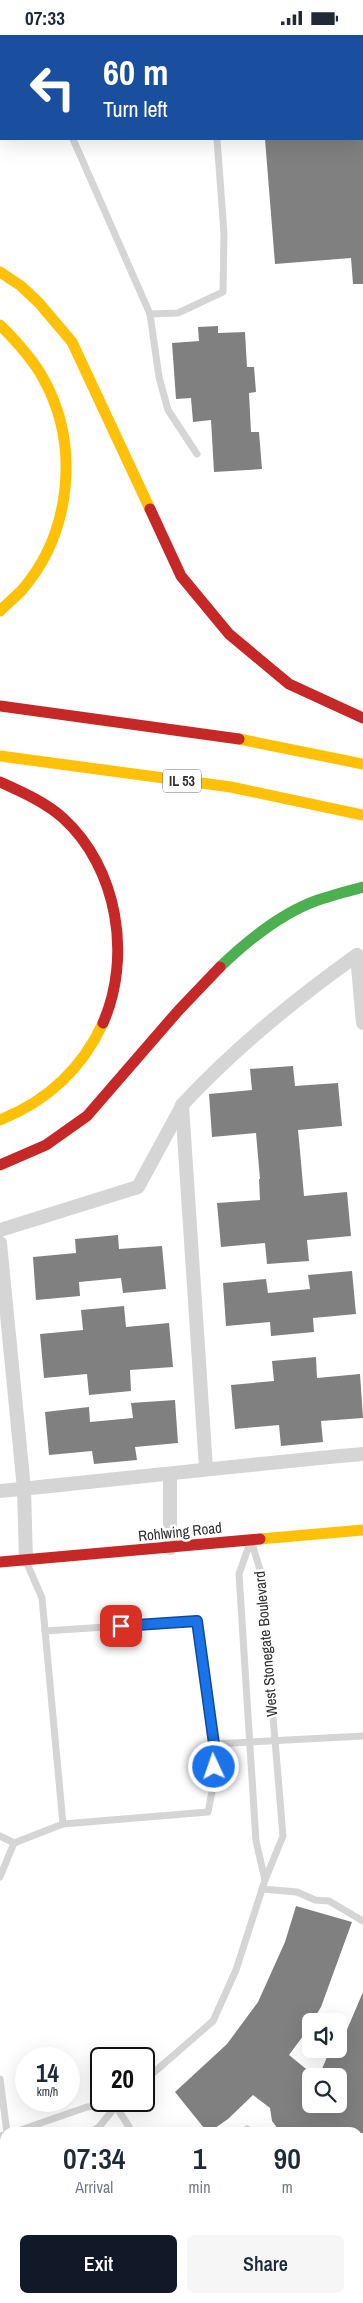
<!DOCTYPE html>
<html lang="en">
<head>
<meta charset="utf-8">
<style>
  body { margin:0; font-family:"Archivo Narrow",sans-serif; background:#f6f6f7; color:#1f2937; height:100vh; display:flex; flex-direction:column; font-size:19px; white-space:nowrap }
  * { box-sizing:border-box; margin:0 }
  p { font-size:16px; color:#747a83 }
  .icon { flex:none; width:28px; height:28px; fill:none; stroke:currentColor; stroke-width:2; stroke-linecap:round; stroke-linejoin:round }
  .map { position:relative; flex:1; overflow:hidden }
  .sheet { position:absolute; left:0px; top:2092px; width:364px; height:176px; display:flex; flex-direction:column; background:#fff; border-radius:15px 15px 0 0; box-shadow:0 5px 20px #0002 }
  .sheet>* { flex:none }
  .top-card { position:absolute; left:0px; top:0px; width:364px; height:105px; box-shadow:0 5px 20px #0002; background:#1a4fa0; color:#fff; overflow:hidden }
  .buttons { position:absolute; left:302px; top:1978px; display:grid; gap:10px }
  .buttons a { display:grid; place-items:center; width:45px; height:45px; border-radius:8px; background:#fff; box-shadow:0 5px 20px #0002; font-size:25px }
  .speed { position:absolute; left:15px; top:2012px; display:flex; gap:10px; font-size:25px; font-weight:700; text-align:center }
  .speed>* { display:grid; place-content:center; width:65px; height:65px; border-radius:50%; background:#fff; box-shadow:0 5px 20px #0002; line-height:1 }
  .speed small { font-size:12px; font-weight:400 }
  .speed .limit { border:2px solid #111; border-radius:8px; background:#fff; color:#111 }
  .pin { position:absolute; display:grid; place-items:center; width:42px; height:42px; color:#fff; margin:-21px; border-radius:10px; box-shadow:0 2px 8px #0006 }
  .me { position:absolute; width:55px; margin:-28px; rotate:357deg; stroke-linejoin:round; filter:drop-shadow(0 0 4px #0008) }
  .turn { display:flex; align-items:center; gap:18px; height:105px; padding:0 20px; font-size:22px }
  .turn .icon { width:65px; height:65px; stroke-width:2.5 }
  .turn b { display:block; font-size:35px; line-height:42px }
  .eta { display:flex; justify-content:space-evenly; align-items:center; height:85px; text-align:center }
  .eta b { font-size:30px; font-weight:600; line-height:35px }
  .action { display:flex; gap:10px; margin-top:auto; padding:10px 20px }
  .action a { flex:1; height:58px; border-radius:8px; background:#111827; color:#fff; font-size:20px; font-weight:600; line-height:58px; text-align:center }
  .action a+a { background:#f6f6f7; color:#1f2937 }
  .status { display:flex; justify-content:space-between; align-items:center; height:35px; padding:0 25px; background:#fff; direction:ltr }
  .status svg { height:14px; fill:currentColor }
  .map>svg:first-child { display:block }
  .building { fill:#808080 }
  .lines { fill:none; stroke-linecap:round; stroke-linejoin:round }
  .lane { stroke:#d5d5d5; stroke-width:7 }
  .street { stroke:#d5d5d5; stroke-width:14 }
  .fast { stroke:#4caf50; stroke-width:11 }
  .slow { stroke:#ffc107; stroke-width:11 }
  .jam { stroke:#c62828; stroke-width:11 }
  .route-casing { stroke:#114b97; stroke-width:12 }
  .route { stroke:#1a73e8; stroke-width:9 }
  .labels { text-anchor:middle; stroke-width:5; stroke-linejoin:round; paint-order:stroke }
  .shield { fill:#fff; stroke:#6f6f6f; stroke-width:1 }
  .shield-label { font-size:14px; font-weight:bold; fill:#313131 }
  .street-label { font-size:15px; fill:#313131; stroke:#fff }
</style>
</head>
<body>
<div class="status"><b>07:33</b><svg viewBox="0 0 49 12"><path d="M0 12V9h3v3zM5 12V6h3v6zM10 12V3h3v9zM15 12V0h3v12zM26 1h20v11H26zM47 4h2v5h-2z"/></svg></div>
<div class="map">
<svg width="363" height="2268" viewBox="0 0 363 2268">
  <rect width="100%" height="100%" fill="#fff"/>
  <g class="building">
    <polygon points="265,104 363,104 363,249 353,249 351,223 275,229"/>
    <polygon points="218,291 218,298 245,297 247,332 254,332 256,357 249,358 251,397 259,397 262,434 214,437 211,385 193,387 191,363 176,364 172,308 199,306 198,292"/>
    <polygon points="293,1031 295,1051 338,1048 342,1091 298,1095 300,1116 304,1161 347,1157 351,1201 307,1205 309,1226 267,1229 265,1208 221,1212 217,1168 260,1165 259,1144 260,1144 256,1098 212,1102 209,1059 252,1055 250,1034"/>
    <polygon points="118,1200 119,1214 162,1211 166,1254 123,1258 121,1243 79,1247 80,1261 36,1265 33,1222 76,1218 75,1204"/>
    <polygon points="352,1236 356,1279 313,1283 314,1297 271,1301 270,1287 226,1291 223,1248 266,1244 268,1258 310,1254 308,1240"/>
    <polygon points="124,1271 126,1292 169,1288 173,1332 130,1335 131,1356 89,1360 87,1339 44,1343 40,1299 83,1295 81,1275"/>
    <polygon points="316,1322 317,1343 360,1339 363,1383 321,1386 323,1407 281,1411 279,1390 235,1394 231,1350 274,1346 272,1326"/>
    <polygon points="175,1365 178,1408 135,1412 137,1425 94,1429 92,1416 49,1420 45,1377 89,1372 90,1387 133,1383 131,1368"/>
    <polygon points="296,1871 352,1887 321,1972 306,1997 289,2020 311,2038 311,2069 339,2069 339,2041 319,2041 330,2015 337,2018 363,1957 363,2098 281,2098 272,2086 270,2073 253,2060 228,2084 208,2098 175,2057 227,2009 258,1967 285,1907"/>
  </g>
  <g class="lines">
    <g class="lane">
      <polyline points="29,0 29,1"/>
      <polyline points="210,0 210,1"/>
      <polyline points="340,0 340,1"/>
      <polyline points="362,23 363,23"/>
      <polyline points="73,104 150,279 178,278 223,257 224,198 217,104"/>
      <polyline points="150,279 159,342 168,375 197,419"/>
      <polygon points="251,1505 261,1538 283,1801 265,1845 256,1806 239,1539"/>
      <polyline points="45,1596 197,1586 214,1709"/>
      <polyline points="63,1789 208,1777 215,1741 214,1709 363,1701"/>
      <polyline points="0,1801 14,1808"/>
      <polyline points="0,1842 14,1808 63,1789 42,1563 26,1526"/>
      <polyline points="262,1854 297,1857 315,1865 329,1866 363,1886"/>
      <polyline points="0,2044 7,2098"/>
      <polyline points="144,2046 213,1986 236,1935 265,1845"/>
      <polyline points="115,2070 133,2098"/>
      <polyline points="12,2098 87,2072 115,2070"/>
      <polyline points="89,2098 99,2092 120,2066"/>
      <polyline points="243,2098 247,2094"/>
      <polyline points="0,2101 5,2100"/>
      <polyline points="0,2125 5,2124"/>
      <polyline points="359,2236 363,2231"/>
      <polyline points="99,2264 102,2266 147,2264"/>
      <polyline points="189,2264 189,2268"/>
      <polyline points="229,2264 231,2268"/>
      <polyline points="288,2264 290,2268"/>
      <polyline points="330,2268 334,2264"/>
    </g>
    <g class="street">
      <polyline points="357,920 363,988"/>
      <polyline points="0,1195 138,1152 182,1071"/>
      <polyline points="0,1208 24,1454 26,1525"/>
      <path d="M206 1433 182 1070C235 1013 294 965 357 920"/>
      <polyline points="170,1439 170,1513"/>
      <path d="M0 1456C121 1444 242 1430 363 1419"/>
    </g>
    <path class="fast" d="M220 932C248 905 281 878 318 865 333 860 348 856 363 852"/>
    <g class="slow">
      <polyline points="0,237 21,251 39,268 72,307 150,474"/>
      <path d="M0 290C16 306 32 323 43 343 80 409 72 497 22 555 15 562 7 569 0 576"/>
      <polyline points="239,704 363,729"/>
      <polyline points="0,721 231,752 363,780"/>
      <path d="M0 1085C47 1066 82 1034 103 988"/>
      <polyline points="260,1504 363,1495"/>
    </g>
    <g class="jam">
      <polyline points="150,474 181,541 229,599 289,649 363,683"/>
      <polyline points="0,671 239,704"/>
      <path d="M0 747C22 757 45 767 63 783 118 833 132 922 103 988"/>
      <polyline points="0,1130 46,1110 87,1081 178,976 220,932"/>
      <polyline points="0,1527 260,1504"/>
    </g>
  </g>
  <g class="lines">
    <g class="route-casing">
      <polyline id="route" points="121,1591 197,1586 214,1709 214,1732"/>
    </g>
    <use href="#route" class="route"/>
  </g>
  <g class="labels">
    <rect class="shield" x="163" y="734.5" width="38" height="23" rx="4"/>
    <g class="shield-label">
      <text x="182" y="751">IL 53</text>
    </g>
    <g class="street-label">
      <text transform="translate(180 1497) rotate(-6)" y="5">Rohlwing Road</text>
      <text transform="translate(266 1609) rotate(-95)" y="5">West Stonegate Boulevard</text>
    </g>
  </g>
</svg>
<div class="buttons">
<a><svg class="icon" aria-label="sound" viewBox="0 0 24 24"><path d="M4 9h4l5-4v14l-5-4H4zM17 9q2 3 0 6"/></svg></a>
<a><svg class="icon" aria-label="search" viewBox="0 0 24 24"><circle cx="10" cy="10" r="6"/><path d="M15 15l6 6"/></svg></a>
</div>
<div class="speed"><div>14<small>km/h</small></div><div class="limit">20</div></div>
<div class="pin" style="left:121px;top:1591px;background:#d93025"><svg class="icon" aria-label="arrive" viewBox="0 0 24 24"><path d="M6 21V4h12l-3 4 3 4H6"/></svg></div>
<svg class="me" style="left:214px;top:1732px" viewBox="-20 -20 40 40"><circle r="17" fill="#1a73e8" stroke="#fff" stroke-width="3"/><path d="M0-11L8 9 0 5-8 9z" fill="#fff"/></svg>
<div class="top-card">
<div class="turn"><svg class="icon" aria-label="left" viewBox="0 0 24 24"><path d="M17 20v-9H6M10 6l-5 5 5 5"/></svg><div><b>60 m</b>Turn left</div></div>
</div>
<section class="sheet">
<div class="eta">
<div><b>07:34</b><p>Arrival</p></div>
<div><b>1</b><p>min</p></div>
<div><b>90</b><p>m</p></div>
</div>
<div class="action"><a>Exit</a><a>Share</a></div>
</section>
</div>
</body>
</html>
